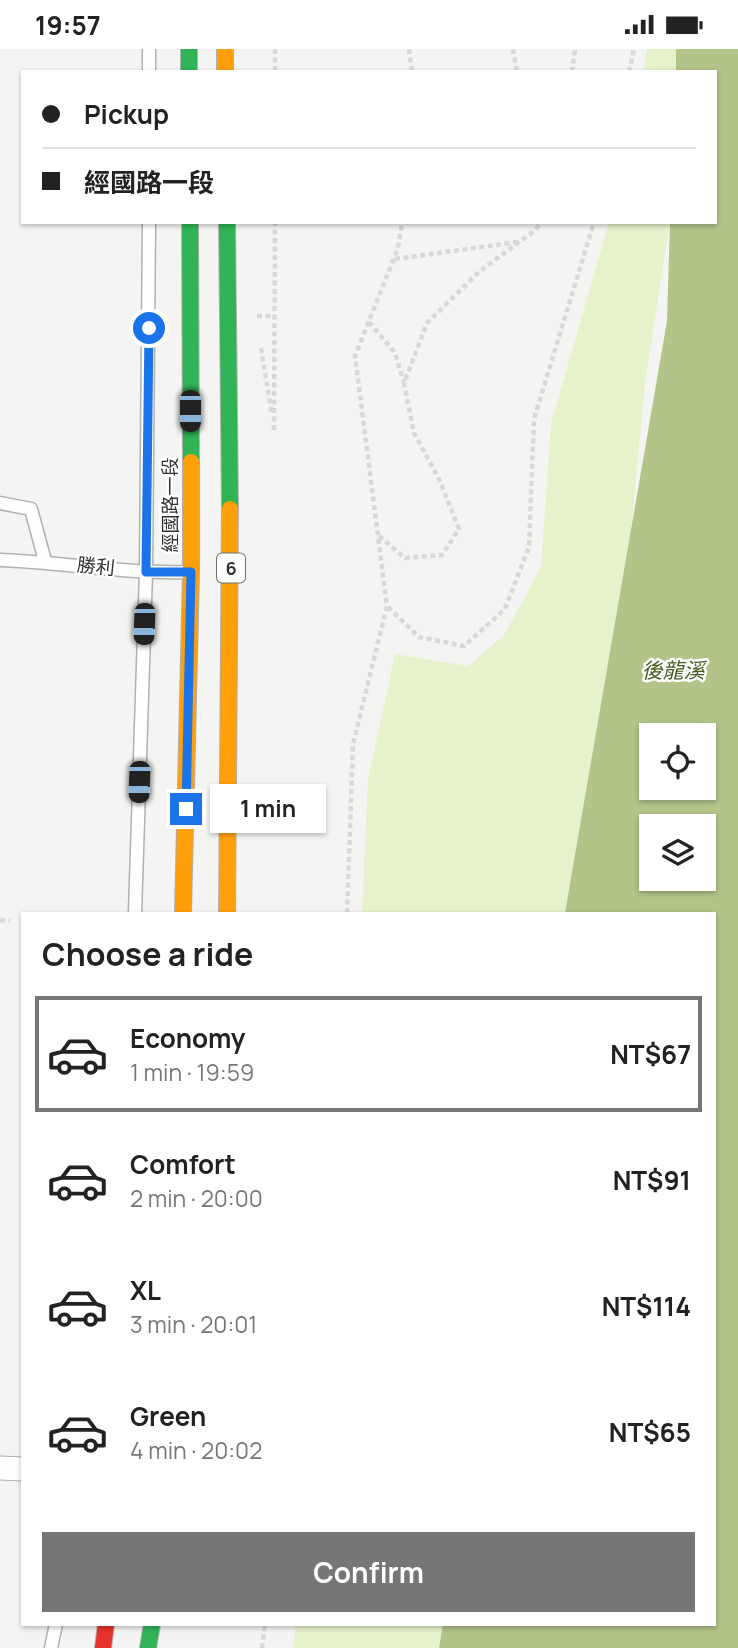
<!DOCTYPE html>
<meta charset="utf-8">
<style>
body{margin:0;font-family:Manrope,"Noto Sans TC",sans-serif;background:#f2f2f2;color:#222;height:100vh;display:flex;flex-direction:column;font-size:26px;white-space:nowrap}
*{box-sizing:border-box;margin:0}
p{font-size:23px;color:#767676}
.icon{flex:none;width:38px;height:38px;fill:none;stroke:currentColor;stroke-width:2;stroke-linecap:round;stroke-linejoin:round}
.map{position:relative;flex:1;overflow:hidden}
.drawer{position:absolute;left:21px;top:863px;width:695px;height:714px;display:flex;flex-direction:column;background:#fff;border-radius:0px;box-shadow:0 2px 5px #0004}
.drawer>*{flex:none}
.top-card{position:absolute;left:21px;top:21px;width:696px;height:154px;border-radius:0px;box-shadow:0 2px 5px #0004;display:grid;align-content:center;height:154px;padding:0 21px;background:#fff}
.fabs{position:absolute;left:639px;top:674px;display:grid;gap:14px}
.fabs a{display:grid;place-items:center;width:77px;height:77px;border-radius:0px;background:#fff;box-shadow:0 2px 5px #0004;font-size:35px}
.end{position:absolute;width:32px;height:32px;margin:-16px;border:9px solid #1a73e8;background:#fff;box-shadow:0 0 0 4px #fff}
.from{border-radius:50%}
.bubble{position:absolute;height:49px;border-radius:0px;background:#fff;box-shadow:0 2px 5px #0004;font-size:23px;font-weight:700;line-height:49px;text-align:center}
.car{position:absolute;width:21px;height:42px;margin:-21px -10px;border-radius:9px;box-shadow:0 0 5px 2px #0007;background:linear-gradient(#222 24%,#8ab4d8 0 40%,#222 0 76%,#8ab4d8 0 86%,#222 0)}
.top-card b{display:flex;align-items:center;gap:24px;height:66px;font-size:26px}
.top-card b+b{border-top:2px solid #e0e0e0}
.top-card i{width:18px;height:18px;background:#222}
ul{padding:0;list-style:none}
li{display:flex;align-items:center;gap:21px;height:116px;margin:0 14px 10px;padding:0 7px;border:4px solid transparent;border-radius:0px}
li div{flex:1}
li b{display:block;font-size:26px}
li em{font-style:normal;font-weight:700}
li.current{border-color:#767775}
li>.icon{width:63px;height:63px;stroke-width:1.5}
h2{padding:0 21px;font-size:32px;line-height:84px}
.action{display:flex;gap:14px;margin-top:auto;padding:14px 21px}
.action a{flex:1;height:80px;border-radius:0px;background:#767775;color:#fff;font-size:28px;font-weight:700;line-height:80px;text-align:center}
.status{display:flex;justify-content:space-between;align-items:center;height:49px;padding:0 35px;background:#fff;direction:ltr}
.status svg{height:19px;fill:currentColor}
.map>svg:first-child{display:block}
.green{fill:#e5f2cb}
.water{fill:#b2c488;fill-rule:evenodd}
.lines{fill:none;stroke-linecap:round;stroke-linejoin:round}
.lane-casing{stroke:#b1b1af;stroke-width:15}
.street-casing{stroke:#b1b1af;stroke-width:25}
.fast-casing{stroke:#b1b1af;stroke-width:18}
.slow-casing{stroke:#b1b1af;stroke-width:18}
.jam-casing{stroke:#b1b1af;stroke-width:18}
.path{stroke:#d8d8d7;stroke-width:4.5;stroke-dasharray:5 3.5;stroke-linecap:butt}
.lane{stroke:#fdfefd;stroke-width:12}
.street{stroke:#fdfefd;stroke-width:23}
.fast{stroke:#30b455;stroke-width:16}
.slow{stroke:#ff9f0a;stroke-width:16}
.jam{stroke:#e5322d;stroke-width:16}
.route{stroke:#1a73e8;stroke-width:9}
.labels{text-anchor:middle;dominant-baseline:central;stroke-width:5;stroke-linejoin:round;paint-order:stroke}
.shield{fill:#fff;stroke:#70706f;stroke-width:2}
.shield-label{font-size:18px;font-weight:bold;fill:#323331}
.street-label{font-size:19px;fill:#323331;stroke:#fff}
.water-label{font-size:21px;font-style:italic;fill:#495a1e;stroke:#fff}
</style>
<div class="status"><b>19:57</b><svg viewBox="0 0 49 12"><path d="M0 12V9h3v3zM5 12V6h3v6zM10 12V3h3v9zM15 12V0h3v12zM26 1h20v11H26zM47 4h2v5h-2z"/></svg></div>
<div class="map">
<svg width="738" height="1599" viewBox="0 0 738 1599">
<rect width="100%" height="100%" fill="#f4f5f2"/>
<g class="green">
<polygon points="647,0 687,0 686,23 643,23"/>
<polygon points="609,173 670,173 645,333 596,864 362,864 368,731 395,605 468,617 504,586 541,518 551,375"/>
<polygon points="296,1575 522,1575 512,1599 293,1599"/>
</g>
<path class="water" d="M676 0H738V1599H439L443 1575H714V864H565L667 272 670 173H716V23H676ZM651 686H704V738H651ZM651 777H704V830H651Z"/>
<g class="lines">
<defs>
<g id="lane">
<polyline points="149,23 149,0"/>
<polyline points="0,454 31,460 45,512"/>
<path d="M0 511C62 513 125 525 187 523"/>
<polyline points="135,864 146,523 149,173"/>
<polyline points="51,1599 56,1575"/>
</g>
<polyline id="street" points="0,1419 23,1420"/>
<g id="fast">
<polyline points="189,0 189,23"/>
<polyline points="190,173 191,413"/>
<polyline points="227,173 230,460"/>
<polyline points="148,1599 152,1575"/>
</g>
<g id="slow">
<polyline points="225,0 225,23"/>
<polyline points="183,864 191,523 191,413"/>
<polyline points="227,864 230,460"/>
</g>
<polyline id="jam" points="103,1599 106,1575"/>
</defs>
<use href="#lane" class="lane-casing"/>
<use href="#street" class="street-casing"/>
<use href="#fast" class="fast-casing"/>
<use href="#slow" class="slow-casing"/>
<use href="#jam" class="jam-casing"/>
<g class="path">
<polyline points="275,0 275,23"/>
<polyline points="409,0 412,23"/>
<polyline points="513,0 517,23"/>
<polyline points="572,23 575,0"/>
<polyline points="629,23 634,0"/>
<polyline points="395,210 518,193"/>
<polyline points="257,267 274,267"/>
<polyline points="369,273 395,304 404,333"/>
<polyline points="261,299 272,366"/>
<polyline points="274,381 275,173"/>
<polyline points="379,487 405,509 442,506 459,480 439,430 414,384 404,334 427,274 480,222 534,182 542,173"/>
<polyline points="388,558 419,588 464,597 505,560 529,498 534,370 594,173"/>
<polyline points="347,864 353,695 387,557 355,307 398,199 402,173"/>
<polyline points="0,871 10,872"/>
<polyline points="262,1599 265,1575"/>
</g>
<use href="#lane" class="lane"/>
<use href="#street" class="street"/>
<use href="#fast" class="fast"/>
<use href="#slow" class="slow"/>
<use href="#jam" class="jam"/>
</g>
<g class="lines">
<polyline class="route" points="149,279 146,523 191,523 186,760"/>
</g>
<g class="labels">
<rect class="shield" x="217" y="504.5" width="28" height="29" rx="5"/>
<g class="shield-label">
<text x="231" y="519">6</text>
</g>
<g class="street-label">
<text transform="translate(170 456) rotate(-90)">經國路一段</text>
<text transform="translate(96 517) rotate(6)">勝利</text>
</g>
<g class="water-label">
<text x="673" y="621">後龍溪</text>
</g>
</g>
</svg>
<div class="fabs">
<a><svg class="icon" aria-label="locate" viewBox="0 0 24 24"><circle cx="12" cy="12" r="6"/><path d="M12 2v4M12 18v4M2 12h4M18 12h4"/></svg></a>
<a><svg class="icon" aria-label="layers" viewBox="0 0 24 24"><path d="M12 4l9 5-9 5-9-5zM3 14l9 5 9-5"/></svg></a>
</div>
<i class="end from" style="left:149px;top:279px"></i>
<i class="end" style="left:186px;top:760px"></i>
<div class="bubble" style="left:210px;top:735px;width:116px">1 min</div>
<i class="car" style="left:190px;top:362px;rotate:180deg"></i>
<i class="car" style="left:144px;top:575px;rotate:182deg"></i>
<i class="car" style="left:139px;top:733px;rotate:182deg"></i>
<div class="top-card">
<b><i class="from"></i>Pickup</b>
<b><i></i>經國路一段</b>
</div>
<section class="drawer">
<h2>Choose a ride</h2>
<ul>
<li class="current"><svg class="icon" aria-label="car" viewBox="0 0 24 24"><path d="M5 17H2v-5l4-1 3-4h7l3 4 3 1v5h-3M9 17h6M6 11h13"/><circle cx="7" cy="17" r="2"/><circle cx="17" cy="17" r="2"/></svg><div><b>Economy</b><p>1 min · 19:59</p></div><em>NT$67</em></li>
<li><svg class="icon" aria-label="car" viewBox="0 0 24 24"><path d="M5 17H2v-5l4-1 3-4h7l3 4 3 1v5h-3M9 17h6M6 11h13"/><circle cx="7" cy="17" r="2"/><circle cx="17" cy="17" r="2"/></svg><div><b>Comfort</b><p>2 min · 20:00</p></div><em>NT$91</em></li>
<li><svg class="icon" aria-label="car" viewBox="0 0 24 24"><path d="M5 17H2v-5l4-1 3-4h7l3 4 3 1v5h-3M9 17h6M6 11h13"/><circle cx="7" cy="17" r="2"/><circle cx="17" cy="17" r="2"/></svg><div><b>XL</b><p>3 min · 20:01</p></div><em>NT$114</em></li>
<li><svg class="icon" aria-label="car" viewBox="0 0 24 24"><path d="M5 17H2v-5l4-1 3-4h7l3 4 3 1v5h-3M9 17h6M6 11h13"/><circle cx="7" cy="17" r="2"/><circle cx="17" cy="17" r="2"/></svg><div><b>Green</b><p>4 min · 20:02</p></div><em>NT$65</em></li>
</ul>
<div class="action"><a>Confirm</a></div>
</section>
</div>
